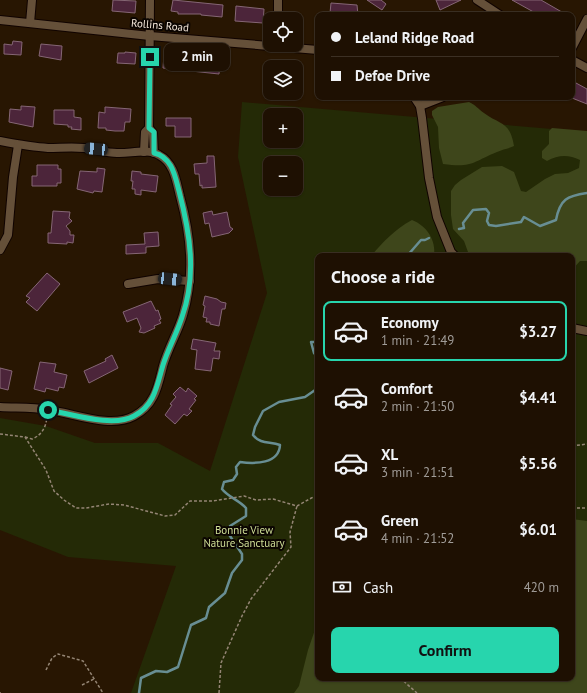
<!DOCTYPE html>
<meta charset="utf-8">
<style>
body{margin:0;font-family:"PT Sans",sans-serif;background:#2b1e11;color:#f1f3f6;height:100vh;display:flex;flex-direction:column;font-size:15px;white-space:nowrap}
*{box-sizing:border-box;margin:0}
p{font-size:13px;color:#a19d99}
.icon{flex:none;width:22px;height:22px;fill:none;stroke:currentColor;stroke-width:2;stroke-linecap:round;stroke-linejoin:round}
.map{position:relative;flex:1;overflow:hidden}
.sheet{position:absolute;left:315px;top:253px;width:260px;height:428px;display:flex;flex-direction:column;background:#1e1002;border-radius:8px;box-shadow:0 1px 3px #0004,0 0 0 1px #3c3024}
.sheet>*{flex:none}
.hud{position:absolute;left:315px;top:12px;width:260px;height:88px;border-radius:8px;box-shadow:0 1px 3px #0004,0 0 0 1px #3c3024;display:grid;align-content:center;height:88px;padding:0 16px;background:#1e1002}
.fabs{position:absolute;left:263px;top:12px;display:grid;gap:8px}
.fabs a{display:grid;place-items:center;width:40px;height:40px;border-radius:8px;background:#1e1002;box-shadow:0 1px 3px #0004,0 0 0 1px #3c3024;font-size:20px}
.end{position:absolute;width:18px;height:18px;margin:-9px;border:5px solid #27d5ad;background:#111;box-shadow:0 0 0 2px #111}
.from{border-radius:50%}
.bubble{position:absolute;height:28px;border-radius:8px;background:#1e1002;box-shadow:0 1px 3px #0004,0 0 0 1px #3c3024;font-size:13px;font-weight:800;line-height:28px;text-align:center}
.car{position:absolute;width:12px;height:24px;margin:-12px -6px;border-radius:5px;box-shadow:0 0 3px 1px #0007;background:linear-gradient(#222 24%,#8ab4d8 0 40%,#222 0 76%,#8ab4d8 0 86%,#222 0)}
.hud b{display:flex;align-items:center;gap:14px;height:38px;font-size:15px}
.hud b+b{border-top:1px solid #3c3024}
.hud i{width:10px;height:10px;background:#f1f3f6}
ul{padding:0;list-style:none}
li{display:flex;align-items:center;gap:12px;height:60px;margin:0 8px 6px;padding:0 8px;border:2px solid transparent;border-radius:8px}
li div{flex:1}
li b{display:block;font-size:15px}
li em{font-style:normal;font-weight:800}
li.current{border-color:#27d5ad}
li>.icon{width:36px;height:36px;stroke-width:1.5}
h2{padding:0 16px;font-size:18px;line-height:48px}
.pay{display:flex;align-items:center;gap:10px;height:44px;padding:0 16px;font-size:15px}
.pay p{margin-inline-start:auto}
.cta{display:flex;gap:8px;margin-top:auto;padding:8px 16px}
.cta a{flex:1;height:46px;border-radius:8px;background:#27d5ad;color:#111;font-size:16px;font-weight:800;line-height:46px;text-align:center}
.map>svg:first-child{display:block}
.green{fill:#242a06;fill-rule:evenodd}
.forest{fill:#3e461b}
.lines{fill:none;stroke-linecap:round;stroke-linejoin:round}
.stream{stroke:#688e93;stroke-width:2.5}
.building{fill:#4c253a;stroke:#856675}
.minor-casing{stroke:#100300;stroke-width:10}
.path{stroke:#948574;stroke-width:1.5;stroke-dasharray:3 2;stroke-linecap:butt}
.minor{stroke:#655039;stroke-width:8}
.route{stroke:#27d5ad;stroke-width:5}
.labels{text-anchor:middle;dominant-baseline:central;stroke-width:4;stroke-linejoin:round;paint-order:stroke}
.street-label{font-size:11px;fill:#f4e7da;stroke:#0b0501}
.park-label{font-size:11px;fill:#d0df97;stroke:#0b0501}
</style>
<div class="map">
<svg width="587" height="693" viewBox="0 0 587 693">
<rect width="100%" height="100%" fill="#281602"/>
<path class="green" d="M242 102 587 132V693H131L176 566 68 557 0 530V418L46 426 95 443H158L210 471 267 293 238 157ZM270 115H296V141H270ZM270 163H296V189H270ZM318 256H572V678H318Z"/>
<g class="forest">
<path d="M469 102C476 105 478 109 484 113 500 125 510 121 514 146 508 149 503 149 497 152 472 162 473 168 443 164L439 148 438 127 432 115V111L438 107Z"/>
<path d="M552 128 587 131V261H580L572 270V256H476L468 252 464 241 453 229 451 215V191L455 185 461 180 482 167 502 166 514 172 521 191 526 192 545 179 555 174 568 173 579 168 580 160C568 154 558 155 547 161L542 158V151L549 144V131Z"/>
<path d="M412 220C427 226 436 240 434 256H371C383 242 395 229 412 220Z"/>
<polygon points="572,519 587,521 587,693 294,693 299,686 308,650 318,621 318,678 572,678"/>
</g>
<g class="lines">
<g class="stream">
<path d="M459 229 464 228 463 223 473 210 486 209 489 213 487 221 489 225 496 226 521 222 524 217 540 226 556 220C560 199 567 196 587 193"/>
<polyline points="407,256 421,240 425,240 429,238"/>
<polyline points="318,342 311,342 314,353 318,358"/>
<path d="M139 693 141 678 156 671 167 672 178 667 191 625 206 618 209 607 225 593 232 573 242 560V554L228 533 230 526 246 516V508C239 500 228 497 222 489L224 482 233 480 237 474 236 467 240 462C255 464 279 464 280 445 270 441 261 445 253 435L255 427 263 411 279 402 305 397 318 388"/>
</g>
</g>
<g class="building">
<polygon points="113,0 136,1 135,13 112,11"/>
<polygon points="173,0 223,5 222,17 201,15 201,14 178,14 178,12 171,11"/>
<polygon points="367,0 381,0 386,4 382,10"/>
<polygon points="436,0 461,0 440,10"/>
<polygon points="512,0 541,0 567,15 539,15"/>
<polygon points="331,3 357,5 358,15 333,15 333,13 330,13"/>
<polygon points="236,6 264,9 263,23 235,21"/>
<polygon points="13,41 22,42 21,55 4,54 4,44 12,45"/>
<polygon points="41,44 62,46 61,60 39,56"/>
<polygon points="125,52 136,53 135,64 117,63 118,53 125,53"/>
<polygon points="164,55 183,57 183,59 190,60 220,62 219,74 163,68"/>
<polygon points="576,83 587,89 587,104 572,98 572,91"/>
<polygon points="21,106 35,107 33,127 9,122 10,109 21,110"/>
<polygon points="105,107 131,109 130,122 125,122 124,131 115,131 106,130 106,128 98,128 99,112 105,113"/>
<polygon points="54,110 74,110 74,117 81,118 81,130 71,129 72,127 68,127 68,125 54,124"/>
<polygon points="166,118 191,118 191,137 175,137 175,126 166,126"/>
<polygon points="207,156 214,156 216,187 202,188 202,185 200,186 199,174 195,174 194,164 207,163"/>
<polygon points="37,165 58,165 58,169 61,169 61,183 57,183 57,186 32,186 32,176 37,176"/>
<polygon points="97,168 105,169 102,192 94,191 93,193 77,189 80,171 97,172"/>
<polygon points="132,171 141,172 141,174 158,176 156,192 141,190 141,195 135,194 135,189 132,189 133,181 131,181"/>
<polygon points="53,211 70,212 69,218 72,221 66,226 70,231 70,235 74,235 73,243 67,242 67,244 48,243 48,233 51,233"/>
<polygon points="212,211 213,215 227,212 230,227 233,229 229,233 212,237 209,223 205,224 203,213"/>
<polygon points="158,232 159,246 146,247 146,253 126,254 126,245 145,244 144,233"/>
<polygon points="47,273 60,284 37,311 26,302 30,298 26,296"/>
<polygon points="205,296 217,299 221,302 226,303 225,309 222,309 219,326 210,324 210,322 206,322 207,318 203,317 205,306 203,305"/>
<polygon points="151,301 156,311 158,310 161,319 159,320 161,323 154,326 155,328 144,333 139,332 141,328 137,318 127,322 123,312"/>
<polygon points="193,339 216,343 214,351 220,351 219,359 213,358 211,371 195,369 197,350 191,349"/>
<polygon points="112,355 118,368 89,383 84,371 106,361 105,359"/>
<polygon points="40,362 56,364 54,372 67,375 64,388 59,387 58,391 46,388 45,392 34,389"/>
<polygon points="0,368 12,371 8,390 0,388"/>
<polygon points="180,387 186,392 188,388 197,396 194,399 196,400 189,409 192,411 187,416 184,414 175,424 165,415 172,405 170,404 176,397 173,394"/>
</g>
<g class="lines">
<defs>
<g id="minor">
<polyline points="278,0 278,19"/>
<polyline points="477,0 500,15"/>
<polyline points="0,20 150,36 318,50"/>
<polyline points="30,23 32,0"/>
<polyline points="572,48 587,19"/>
<polyline points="572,60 587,68"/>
<polyline points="414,97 420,106 422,118 429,178 437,217 451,252 455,256"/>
<polyline points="420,106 443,97"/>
<polyline points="149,128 153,133 154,153"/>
<path d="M0 141C16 144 32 147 48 148 60 148 72 147 84 148 95 149 106 153 117 153 129 154 147 148 159 155 174 163 176 180 180 196 191 236 195 275 183 315 178 332 168 348 163 366 158 386 155 405 134 416 110 429 74 413 48 410 32 407 16 408 0 407"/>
<polyline points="144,152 145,132 149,128 150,0"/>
<polyline points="0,250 8,235 13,177 18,145"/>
<polyline points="128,284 158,279 190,281"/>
<polyline points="572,328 587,331"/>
</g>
</defs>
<use href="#minor" class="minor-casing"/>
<g class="path">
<polyline points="0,434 25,437 46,470 54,491 64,500 76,508 86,508 109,504 124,505 165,516 175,515 190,501 213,501 244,496 256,500 273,499 297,506 315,496 318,497"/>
<path d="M25 437 32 439C42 435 46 427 47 417"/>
<polyline points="572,446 587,444"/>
<polyline points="572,508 587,508"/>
<polyline points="46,670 52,658 58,654 83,661 103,693"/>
<polyline points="400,678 417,693"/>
<polyline points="82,685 94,679"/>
<polyline points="0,693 1,693"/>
<polyline points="219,693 221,663 242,616 251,599 291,547 290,532 297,506"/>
</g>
<use href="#minor" class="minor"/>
</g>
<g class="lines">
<path class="route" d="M48 410C72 414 113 428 134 416 155 405 157 385 163 365 168 349 177 333 182 317 197 275 190 233 179 191 175 176 172 157 154 153V132L149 128 150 57"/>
</g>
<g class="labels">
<g class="street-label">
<text transform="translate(160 25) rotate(5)">Rollins Road</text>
</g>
<g class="park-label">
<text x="244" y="530">Bonnie View<tspan x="244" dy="13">Nature Sanctuary</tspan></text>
</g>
</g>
</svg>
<div class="fabs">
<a><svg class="icon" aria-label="locate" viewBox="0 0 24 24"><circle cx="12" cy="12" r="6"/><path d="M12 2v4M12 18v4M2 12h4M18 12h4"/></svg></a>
<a><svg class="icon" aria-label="layers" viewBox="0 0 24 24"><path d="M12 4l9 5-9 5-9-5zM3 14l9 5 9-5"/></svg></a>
<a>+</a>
<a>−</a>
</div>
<i class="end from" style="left:48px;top:410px"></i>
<i class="end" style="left:150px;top:57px"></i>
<div class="bubble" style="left:164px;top:43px;width:66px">2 min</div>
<i class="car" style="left:96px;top:149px;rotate:275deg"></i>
<i class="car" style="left:170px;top:279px;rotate:96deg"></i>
<div class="hud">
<b><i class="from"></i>Leland Ridge Road</b>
<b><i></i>Defoe Drive</b>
</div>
<section class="sheet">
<h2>Choose a ride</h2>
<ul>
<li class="current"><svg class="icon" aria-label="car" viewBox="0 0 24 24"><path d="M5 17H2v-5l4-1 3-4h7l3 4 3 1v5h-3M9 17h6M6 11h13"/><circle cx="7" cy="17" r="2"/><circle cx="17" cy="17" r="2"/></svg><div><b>Economy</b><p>1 min · 21:49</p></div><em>$3.27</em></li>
<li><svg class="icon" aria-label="car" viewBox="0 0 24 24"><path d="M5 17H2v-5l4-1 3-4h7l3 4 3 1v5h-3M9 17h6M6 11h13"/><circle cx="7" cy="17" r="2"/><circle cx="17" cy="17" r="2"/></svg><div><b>Comfort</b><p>2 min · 21:50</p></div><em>$4.41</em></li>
<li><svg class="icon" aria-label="car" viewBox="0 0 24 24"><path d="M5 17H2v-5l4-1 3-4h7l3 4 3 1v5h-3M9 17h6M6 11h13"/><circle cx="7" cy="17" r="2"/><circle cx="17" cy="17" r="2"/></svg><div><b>XL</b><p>3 min · 21:51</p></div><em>$5.56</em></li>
<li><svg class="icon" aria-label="car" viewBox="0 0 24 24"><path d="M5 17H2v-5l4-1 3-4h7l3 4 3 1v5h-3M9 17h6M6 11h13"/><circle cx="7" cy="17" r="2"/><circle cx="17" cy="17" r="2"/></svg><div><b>Green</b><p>4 min · 21:52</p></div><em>$6.01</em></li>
</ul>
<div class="pay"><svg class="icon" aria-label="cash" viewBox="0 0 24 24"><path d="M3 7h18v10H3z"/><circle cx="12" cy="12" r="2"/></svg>Cash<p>420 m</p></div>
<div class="cta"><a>Confirm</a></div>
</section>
</div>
